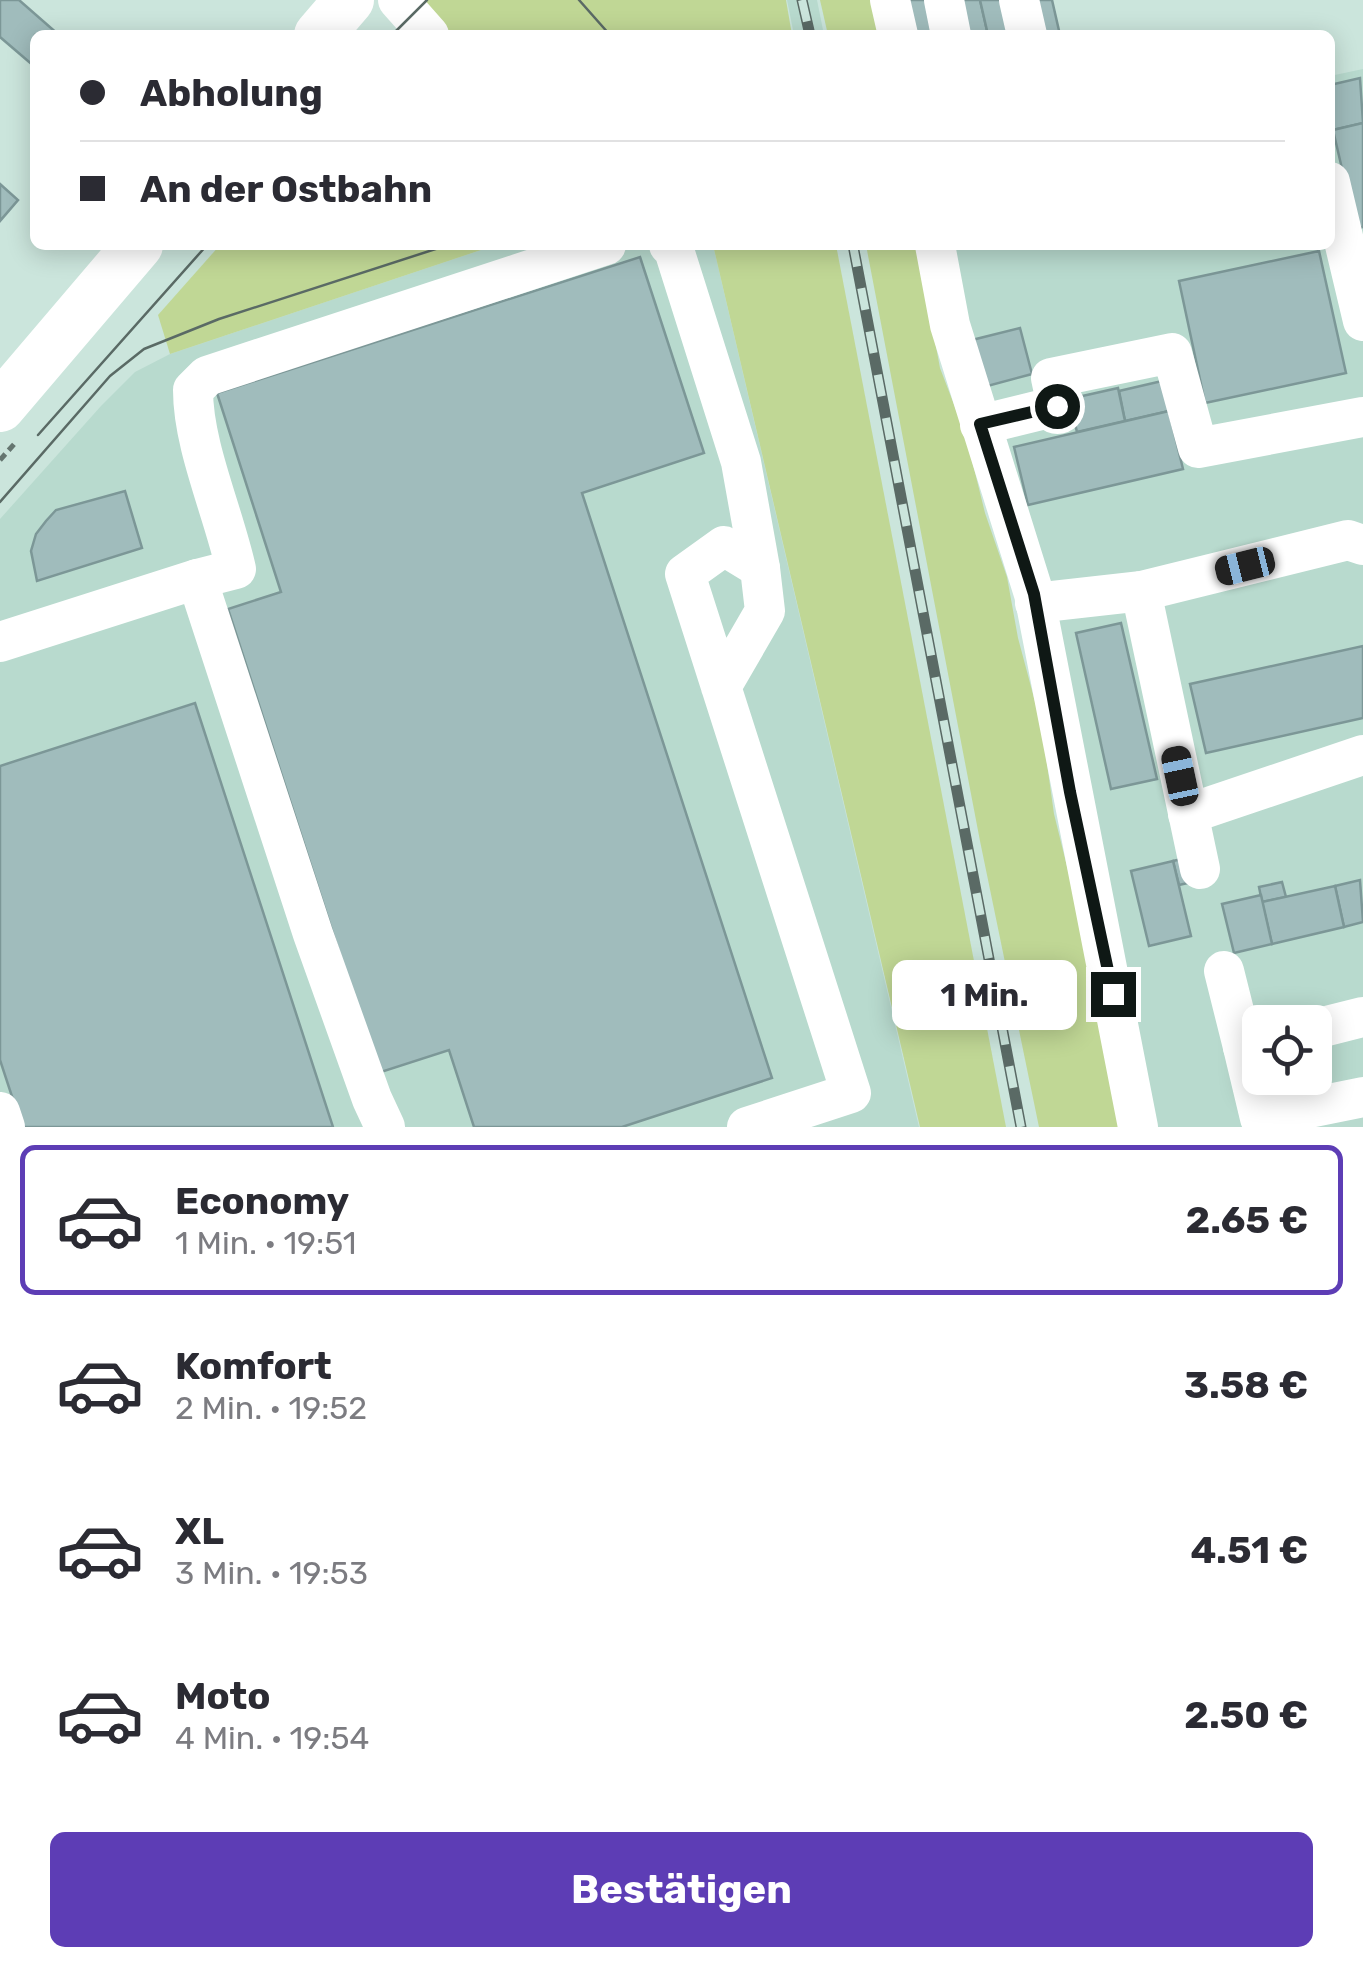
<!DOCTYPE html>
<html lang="de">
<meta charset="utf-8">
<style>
body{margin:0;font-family:Rubik,sans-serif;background:#f7f7f7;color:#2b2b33;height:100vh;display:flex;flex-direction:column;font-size:38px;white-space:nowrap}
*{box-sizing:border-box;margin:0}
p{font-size:32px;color:#7c7c81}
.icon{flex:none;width:55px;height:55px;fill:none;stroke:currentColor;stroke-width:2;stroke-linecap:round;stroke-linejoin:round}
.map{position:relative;height:1127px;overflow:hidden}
.sheet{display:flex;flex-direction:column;background:#fff;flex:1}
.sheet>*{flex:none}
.top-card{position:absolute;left:30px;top:30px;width:1305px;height:220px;border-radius:15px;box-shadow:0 5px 25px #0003;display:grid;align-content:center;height:220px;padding:0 50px;background:#fff}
.fabs{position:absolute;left:1242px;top:1005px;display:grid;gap:20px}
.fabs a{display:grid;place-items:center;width:90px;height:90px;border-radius:15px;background:#fff;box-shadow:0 5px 25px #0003;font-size:50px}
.end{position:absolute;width:45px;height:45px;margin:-22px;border:12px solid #0f1815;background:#fff;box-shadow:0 0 0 5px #fff}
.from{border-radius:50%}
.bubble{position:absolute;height:70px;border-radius:15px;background:#fff;box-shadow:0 5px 25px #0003;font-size:32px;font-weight:700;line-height:70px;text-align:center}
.car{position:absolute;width:30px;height:60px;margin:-30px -15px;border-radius:12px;box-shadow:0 0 8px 2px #0007;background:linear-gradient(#222 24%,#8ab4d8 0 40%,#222 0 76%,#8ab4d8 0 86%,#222 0)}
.top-card b{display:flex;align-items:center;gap:35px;height:95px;font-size:38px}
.top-card b+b{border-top:2px solid #e1e1e2}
.top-card i{width:25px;height:25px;background:#2b2b33}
ul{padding:18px 0 0;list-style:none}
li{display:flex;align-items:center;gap:30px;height:150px;margin:0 20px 15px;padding:0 30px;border:5px solid transparent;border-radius:15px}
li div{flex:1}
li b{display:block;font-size:38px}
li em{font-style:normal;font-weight:700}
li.selected{border-color:#5d3db5}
li>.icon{width:90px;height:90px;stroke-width:1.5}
.action{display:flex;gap:20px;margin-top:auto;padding:20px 50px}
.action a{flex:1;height:115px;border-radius:15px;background:#5d3db5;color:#fff;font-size:40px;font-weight:700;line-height:115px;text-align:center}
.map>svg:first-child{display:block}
.built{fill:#b8dace;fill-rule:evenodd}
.green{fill:#c0d795}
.building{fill:#a0bcbc;stroke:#7c9797;stroke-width:2.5}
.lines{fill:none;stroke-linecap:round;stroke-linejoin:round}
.path{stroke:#657670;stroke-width:5;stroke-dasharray:8 5;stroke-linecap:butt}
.minor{stroke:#fff;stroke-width:40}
.major{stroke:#fff;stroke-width:50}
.tram{stroke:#5a6a65;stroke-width:2.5}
.rail-casing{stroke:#5a6a65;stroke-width:11}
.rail{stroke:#cbe5dc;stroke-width:8;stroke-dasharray:22;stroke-linecap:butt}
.route{stroke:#0f1815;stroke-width:12}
</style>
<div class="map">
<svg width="1363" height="1127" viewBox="0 0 1363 1127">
<rect width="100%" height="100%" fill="#cbe5dc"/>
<g class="built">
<polygon points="787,0 817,0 824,35 794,35"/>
<path d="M1363 69V1127H1132L1047 728 928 245H1330V76ZM1260 1022H1315V1078H1260Z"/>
<polygon points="496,245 713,245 919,1127 0,1127 0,519 101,406 135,372 170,354"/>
</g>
<g class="green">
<polygon points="411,0 786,0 792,35 417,35"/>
<polygon points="820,0 873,0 882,35 828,35"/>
<polygon points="220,245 496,245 170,354 158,315"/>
<polygon points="713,245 836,245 1006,1127 920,1127"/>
<polygon points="866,245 917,245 940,368 966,436 985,513 1007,577 1018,638 1042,728 1054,814 1085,939 1125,1127 1039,1127 980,841"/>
</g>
<g class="building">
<polygon points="0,0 19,0 59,35 35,35 35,67 0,37"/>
<polygon points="903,0 931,0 939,35 908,35"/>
<polygon points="954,0 980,0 988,35 962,35"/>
<polygon points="980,0 1006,0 1014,35 988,35"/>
<polygon points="1028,0 1052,0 1060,35 1036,35"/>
<polygon points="1360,78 1363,123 1333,130 1330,85"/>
<polygon points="1363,123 1363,227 1356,229 1333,130"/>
<polygon points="0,184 18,200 0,221"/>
<polygon points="1319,251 1346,373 1205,403 1179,281"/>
<polygon points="640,257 704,453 582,493 772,1078 622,1127 474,1127 449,1050 378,1073 228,609 281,592 217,393"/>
<polygon points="1020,328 1032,374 980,388 968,341"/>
<polygon points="1162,381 1169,411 1125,421 1119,391"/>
<polygon points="1118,388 1125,421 1077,432 1069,399"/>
<polygon points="1169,411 1183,469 1028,505 1014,447"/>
<polygon points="125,491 142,548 37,581 31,551 36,534 46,521 56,510"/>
<polygon points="1121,623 1157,779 1111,789 1076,633"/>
<polygon points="1363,646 1363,718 1206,753 1190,684"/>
<polygon points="195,703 333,1127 22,1127 0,1060 0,766"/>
<polygon points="1186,858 1192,882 1179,885 1173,861"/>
<polygon points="1173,861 1191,936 1149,946 1131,871"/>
<polygon points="1360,880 1363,922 1344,927 1335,886"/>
<polygon points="1282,882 1286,897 1262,902 1259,887"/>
<polygon points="1335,886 1344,927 1272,944 1262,902"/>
<polygon points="1261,895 1272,944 1234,953 1222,904"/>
</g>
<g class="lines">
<polyline class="path" points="0,460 16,442"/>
<g class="minor">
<polyline points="398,0 429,35"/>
<polyline points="890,0 898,35"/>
<polyline points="944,0 951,35"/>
<polyline points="1019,0 1027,35"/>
<polyline points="1330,182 1363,321"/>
<polyline points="669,245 674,250 741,462 760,568"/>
<polyline points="935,245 950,325 1034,594 1138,1127"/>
<polyline points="980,425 1057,406 1051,378 1172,353 1198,448 1363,417"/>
<path d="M197 579 236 569C223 511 193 446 193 390L207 376 606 245"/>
<polyline points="1141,591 1200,869"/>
<polyline points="1035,603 1142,591 1348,540 1363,545"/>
<polyline points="0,642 197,579 313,934 372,1099 385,1127"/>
<polyline points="721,687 765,611 760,568 724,546 685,574 851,1093 747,1127"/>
<polyline points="1188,814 1363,755"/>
<polyline points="1224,971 1243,1047 1260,1043"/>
<polyline points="1315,1029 1363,1017"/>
<polyline points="1243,1047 1260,1118 1363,1097"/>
<polyline points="0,1112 5,1127"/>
</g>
<g class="major">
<polyline points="319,35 349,0"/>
<polyline points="0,407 138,245"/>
</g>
<g class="tram">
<polyline points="579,0 610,35"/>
<polyline points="392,35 427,0"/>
<polyline points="38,435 207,245"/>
<polyline points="0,502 110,376 144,349 219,319 448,245"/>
</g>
<defs>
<g id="rail">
<polyline points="802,0 810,35"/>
<polyline points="853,245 1021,1127"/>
</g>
</defs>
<use href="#rail" class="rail-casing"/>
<use href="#rail" class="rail"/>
</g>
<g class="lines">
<polyline class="route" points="1057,406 980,424 1034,594 1070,792 1113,994"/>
</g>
</svg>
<div class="fabs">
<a><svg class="icon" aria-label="locate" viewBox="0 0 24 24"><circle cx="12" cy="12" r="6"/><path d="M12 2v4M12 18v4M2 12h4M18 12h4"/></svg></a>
</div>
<i class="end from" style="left:1057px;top:406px"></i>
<i class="end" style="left:1113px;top:994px"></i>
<div class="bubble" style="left:892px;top:960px;width:185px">1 Min.</div>
<i class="car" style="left:1245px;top:566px;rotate:256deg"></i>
<i class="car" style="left:1180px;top:776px;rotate:348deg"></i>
<div class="top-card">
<b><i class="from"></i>Abholung</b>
<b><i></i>An der Ostbahn</b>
</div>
</div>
<section class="sheet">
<ul>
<li class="selected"><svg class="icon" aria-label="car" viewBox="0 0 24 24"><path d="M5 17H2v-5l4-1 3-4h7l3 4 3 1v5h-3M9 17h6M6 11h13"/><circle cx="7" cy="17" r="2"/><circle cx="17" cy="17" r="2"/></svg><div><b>Economy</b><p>1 Min. · 19:51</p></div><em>2.65 €</em></li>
<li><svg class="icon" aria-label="car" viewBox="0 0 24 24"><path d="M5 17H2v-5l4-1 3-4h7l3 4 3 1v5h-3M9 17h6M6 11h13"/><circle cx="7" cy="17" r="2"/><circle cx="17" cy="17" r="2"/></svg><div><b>Komfort</b><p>2 Min. · 19:52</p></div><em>3.58 €</em></li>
<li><svg class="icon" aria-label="car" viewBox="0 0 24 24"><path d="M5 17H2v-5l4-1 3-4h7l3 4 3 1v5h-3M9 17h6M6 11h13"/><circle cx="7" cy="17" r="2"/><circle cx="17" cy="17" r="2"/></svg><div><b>XL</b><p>3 Min. · 19:53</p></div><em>4.51 €</em></li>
<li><svg class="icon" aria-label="car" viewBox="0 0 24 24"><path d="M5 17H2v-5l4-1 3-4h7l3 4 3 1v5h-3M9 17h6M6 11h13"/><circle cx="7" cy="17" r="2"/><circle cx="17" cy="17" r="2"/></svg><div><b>Moto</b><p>4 Min. · 19:54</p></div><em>2.50 €</em></li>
</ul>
<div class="action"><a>Bestätigen</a></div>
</section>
